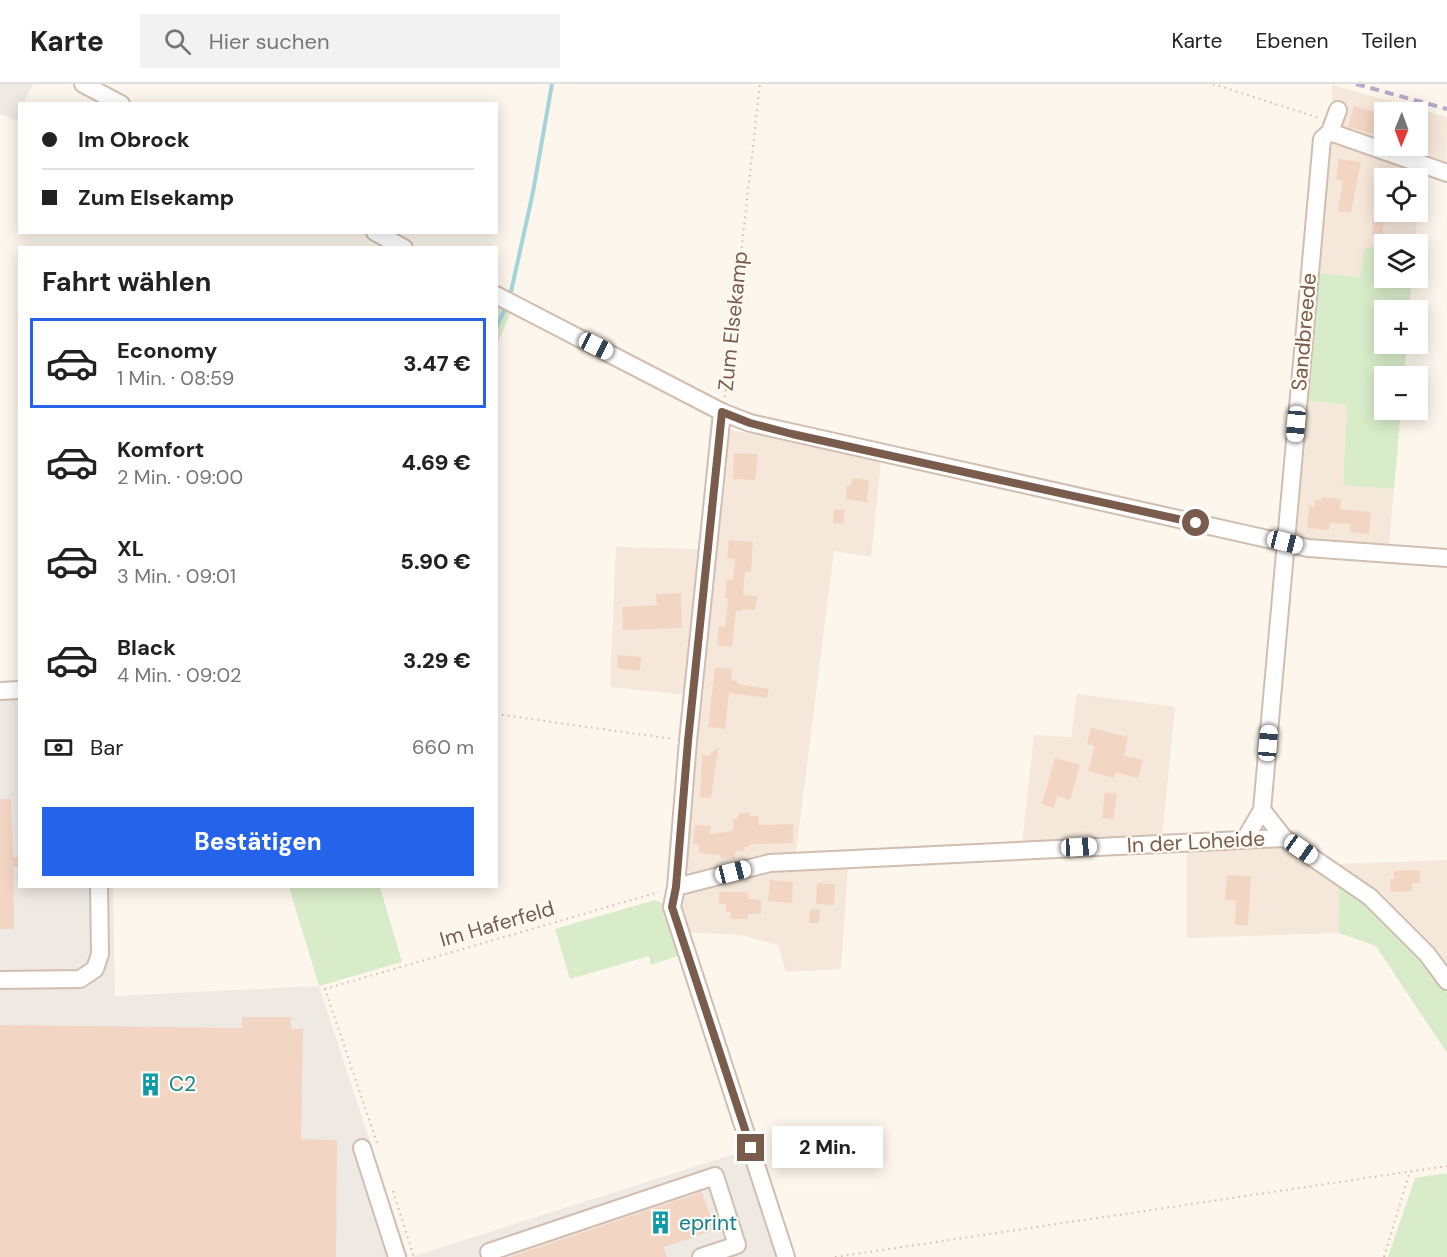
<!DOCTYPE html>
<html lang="de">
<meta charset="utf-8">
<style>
body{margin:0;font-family:"DM Sans",sans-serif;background:#f2f2f2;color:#222;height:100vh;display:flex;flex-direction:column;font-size:22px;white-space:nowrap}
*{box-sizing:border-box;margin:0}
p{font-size:20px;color:#767676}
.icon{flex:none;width:33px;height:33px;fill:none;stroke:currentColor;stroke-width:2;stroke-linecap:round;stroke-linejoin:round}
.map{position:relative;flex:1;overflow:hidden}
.side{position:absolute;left:18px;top:162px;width:480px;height:642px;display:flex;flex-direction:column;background:#fff;border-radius:0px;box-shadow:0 3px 15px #0003}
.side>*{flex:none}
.hud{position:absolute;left:18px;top:18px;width:480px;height:132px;border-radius:0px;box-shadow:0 3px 15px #0003;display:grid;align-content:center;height:132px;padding:0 24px;background:#fff}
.needle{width:39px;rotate:181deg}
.buttons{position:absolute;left:1374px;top:18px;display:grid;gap:12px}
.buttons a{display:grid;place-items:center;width:54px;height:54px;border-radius:0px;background:#fff;box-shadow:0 3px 15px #0003;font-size:30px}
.end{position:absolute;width:27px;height:27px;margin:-14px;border:8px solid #7a5c4d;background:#fff;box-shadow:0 0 0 3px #fff}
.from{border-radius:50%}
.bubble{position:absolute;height:42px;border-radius:0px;background:#fff;box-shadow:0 3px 15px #0003;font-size:20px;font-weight:800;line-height:42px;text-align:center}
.car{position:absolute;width:18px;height:36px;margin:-18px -9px;border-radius:8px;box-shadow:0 0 4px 2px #0007;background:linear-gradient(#fff 24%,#345 0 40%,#fff 0 76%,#345 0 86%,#fff 0)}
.hud b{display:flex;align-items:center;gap:21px;height:57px;font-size:22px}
.hud b+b{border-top:2px solid #e0e0e0}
.hud i{width:15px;height:15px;background:#222}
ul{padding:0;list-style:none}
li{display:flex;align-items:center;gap:18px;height:90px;margin:0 12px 9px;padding:0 12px;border:3px solid transparent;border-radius:0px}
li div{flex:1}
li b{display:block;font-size:22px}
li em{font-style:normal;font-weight:800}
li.selected{border-color:#2563eb}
li>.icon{width:54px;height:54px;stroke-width:1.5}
h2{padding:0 24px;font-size:27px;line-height:72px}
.pay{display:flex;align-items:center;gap:15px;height:66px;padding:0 24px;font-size:22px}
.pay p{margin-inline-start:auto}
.action{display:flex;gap:12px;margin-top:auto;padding:12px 24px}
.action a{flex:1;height:69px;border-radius:0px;background:#2563eb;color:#fff;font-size:24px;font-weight:800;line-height:69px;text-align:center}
header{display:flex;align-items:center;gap:36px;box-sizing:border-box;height:84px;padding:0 30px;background:#fff;border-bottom:2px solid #e0e0e0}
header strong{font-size:28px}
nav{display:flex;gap:33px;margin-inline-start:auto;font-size:21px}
.search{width:420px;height:54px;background:#f2f2f2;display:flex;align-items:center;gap:15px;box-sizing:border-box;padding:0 21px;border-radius:0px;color:#767676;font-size:22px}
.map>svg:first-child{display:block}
.residential{fill:#f5e8da;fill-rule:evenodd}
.industrial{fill:#efe9e4}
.green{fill:#d8ecc9}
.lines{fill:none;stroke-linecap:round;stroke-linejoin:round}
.stream{stroke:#a5d3da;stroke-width:4}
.building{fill:#f3d5c3}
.minor-casing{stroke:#d1beb0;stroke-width:20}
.path{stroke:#d9b8a5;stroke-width:2;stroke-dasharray:1.5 4.5;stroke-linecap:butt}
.minor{stroke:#fff;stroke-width:16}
.rail{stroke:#b9a8c9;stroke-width:4;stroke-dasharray:9 6;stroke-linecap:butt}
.route{stroke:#7a5c4d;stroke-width:8}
.labels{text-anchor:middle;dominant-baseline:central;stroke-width:4.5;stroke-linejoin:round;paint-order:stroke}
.street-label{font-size:21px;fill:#7a5c4d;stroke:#fffaf3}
.culture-label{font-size:21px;fill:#0d838f;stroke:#fffaf3;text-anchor:start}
</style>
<header>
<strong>Karte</strong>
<div class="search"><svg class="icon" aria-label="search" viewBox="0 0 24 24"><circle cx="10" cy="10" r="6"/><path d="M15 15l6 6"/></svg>Hier suchen</div>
<nav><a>Karte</a><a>Ebenen</a><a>Teilen</a></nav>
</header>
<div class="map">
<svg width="1447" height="1173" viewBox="0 0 1447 1173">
<rect width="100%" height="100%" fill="#fdf6ec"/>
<g class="residential">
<path d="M1332 1 1447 33 1446 80 1422 75 1415 160H1384V165L1364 164 1361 193 1313 189 1332 44ZM1384 28H1418V62H1384ZM1384 94H1418V128H1384Z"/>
<polygon points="1301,316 1347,321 1343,401 1394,405 1389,461 1291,456"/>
<polygon points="727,345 881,378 871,473 834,467 796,769 768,772 695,792 684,784"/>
<polygon points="616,463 701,465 688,611 610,603"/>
<polygon points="1077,610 1175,623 1162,754 1022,760 1034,651 1071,653"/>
<polygon points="1270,761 1286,764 1338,798 1339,849 1187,854 1187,767"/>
<polygon points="1447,776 1447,885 1432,864 1377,808 1340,780"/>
<polygon points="848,783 841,885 786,888 778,861 741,851 685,848 678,821 681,811 768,787"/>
</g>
<g class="industrial">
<polygon points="0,0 33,0 24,19 20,20 19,31 17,37 0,30"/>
<polygon points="0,604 19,604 20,802 113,803 115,912 319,902 408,1173 0,1173"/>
<polygon points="744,1067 779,1173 411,1173"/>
</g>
<g class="green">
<polygon points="1364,164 1384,165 1384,194 1412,194 1409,226 1384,226 1384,260 1407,260 1404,292 1384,292 1384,326 1401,326 1394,405 1343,401 1347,321 1301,316 1313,189 1360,193"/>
<polygon points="497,222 510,229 497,261"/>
<polygon points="1338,798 1365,817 1423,875 1447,909 1447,969 1376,862 1339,849"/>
<polygon points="289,803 380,803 402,878 319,902"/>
<polygon points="655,816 664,820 681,871 651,881 649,872 570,895 555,845"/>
<polygon points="1447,1089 1447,1173 1388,1173 1415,1094"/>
</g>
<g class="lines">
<g class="stream">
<polyline points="511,208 533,108 552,0"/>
<polyline points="496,244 504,227"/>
</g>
</g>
<g class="building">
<polygon points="1354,22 1379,29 1376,39 1384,36 1384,53 1348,43"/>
<polygon points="1339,75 1361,78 1351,129 1338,127 1343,97 1336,96"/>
<polygon points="1373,134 1384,135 1382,152 1372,151"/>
<polygon points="734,369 758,370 755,396 733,395"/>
<polygon points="852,394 869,396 867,418 846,415 847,401 851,402"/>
<polygon points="1322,413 1341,415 1340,425 1371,428 1369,450 1350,448 1351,440 1330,439 1329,446 1307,444 1309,422 1314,423 1315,416 1321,417"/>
<polygon points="834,425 845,426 843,440 833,439"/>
<polygon points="729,456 753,458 751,488 745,487 743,511 757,512 755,526 742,525 742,527 736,527 732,563 717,561 719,542 725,543 728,514 725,514 727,495 733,496 735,475 727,474"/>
<polygon points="681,509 682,544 623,546 622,523 657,521 656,510"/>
<polygon points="618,571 641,573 640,587 617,584"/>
<polygon points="715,583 732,585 731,596 737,597 737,600 769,605 767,614 729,609 725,645 708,643"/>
<polygon points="1091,644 1128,653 1124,672 1143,676 1138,694 1115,688 1114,694 1088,687 1095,662 1087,660"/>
<polygon points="719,662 711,714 700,713 702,671 708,672"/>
<polygon points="1055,674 1080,681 1070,716 1057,712 1054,724 1042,720"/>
<polygon points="1105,708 1117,710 1113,736 1102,734"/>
<polygon points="0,715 11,715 13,773 20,773 20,783 13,783 14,845 0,845"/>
<polygon points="750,728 750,732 758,732 759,741 793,740 793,759 749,760 749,763 744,763 745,766 735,768 735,775 720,774 720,771 699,769 699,760 693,760 695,741 711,742 710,750 733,747 733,735 737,735 739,729"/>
<polygon points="1412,786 1420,787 1420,799 1412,799 1412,807 1391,808 1390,795 1394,795 1394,787"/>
<polygon points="1227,791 1251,792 1248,841 1235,841 1236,816 1225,816"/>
<polygon points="770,796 793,798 792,819 768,817"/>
<polygon points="817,799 835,800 834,821 816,820"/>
<polygon points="719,808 748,808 748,815 761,816 761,830 748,830 748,835 731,835 731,828 726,828 726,820 719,820"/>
<polygon points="810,825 820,825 819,839 809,839"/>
<polygon points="242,933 291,933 291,945 303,945 301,1055 337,1056 336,1173 0,1173 0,941 242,944"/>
<polygon points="702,1108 715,1146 664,1163 667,1173 510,1173"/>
</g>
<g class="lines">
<defs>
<g id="minor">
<polyline points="83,0 121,20"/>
<polyline points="1330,48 1447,89"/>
<polyline points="375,148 404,164"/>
<polyline points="496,211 722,328 750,339 1308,464 1447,474"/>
<polyline points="722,328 688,657 676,803 672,823 786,1173"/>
<polyline points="0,607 20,606"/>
<polyline points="1262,726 1284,754 1370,813 1427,870 1447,897"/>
<polyline points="1245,755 1262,726 1322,55 1330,48 1338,26"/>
<polyline points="676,803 770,779 1284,754"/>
<polyline points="0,896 80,895 95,885 100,870 99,802"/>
<polyline points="362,1064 397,1173"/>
<polyline points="491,1173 489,1168 715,1092 737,1161 701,1173"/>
</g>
</defs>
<use href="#minor" class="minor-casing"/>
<g class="path">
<polyline points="1213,0 1319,34"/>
<polyline points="725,313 760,0"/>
<polyline points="496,630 673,655"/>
<polyline points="377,1059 325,905 659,808"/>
<polyline points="393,1107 414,1173"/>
<polyline points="835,1173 1447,1082"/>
<polyline points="1384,1173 1410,1087"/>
</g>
<use href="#minor" class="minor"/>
<polyline class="rail" points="1356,0 1447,25"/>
</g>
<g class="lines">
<polyline class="route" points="751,1064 672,823 676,803 688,657 722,328 750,339 792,350 1196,439"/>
</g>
<defs>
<symbol id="building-bare" viewBox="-9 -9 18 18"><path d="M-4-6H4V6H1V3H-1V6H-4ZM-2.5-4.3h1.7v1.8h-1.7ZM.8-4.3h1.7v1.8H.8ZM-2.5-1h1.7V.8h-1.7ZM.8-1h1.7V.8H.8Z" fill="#0f9aa8" stroke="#fffaf3" stroke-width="2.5" paint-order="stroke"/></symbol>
</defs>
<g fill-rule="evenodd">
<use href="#building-bare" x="134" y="984" width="33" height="33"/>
<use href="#building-bare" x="644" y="1122" width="33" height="33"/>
</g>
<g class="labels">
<g class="street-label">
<text transform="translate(733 237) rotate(-84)">Zum Elsekamp</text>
<text transform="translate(1304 248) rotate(-85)">Sandbreede</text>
<text transform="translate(1196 758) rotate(-3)">In der Loheide</text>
<text transform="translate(497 840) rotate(-16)">Im Haferfeld</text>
</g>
<g class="culture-label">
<text x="169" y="1000">C2</text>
<text x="679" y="1139">eprint</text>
</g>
</g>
</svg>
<div class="buttons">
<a><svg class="needle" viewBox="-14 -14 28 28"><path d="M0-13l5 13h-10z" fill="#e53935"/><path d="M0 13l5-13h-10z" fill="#767676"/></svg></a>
<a><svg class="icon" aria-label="locate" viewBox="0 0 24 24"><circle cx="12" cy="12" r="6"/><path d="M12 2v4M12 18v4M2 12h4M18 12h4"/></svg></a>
<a><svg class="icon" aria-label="layers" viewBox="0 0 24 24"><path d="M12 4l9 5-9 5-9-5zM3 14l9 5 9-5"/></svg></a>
<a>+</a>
<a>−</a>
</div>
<i class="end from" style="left:1196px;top:439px"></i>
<i class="end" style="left:751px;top:1064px"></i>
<div class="bubble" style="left:772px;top:1042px;width:111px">2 Min.</div>
<i class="car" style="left:596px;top:262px;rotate:117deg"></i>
<i class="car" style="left:1296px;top:340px;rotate:185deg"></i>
<i class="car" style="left:1285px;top:458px;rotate:104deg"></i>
<i class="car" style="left:1268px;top:659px;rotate:5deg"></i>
<i class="car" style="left:1079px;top:763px;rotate:87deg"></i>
<i class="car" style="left:1301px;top:765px;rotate:125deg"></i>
<i class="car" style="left:733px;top:788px;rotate:76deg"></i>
<div class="hud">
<b><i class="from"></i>Im Obrock</b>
<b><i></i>Zum Elsekamp</b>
</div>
<section class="side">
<h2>Fahrt wählen</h2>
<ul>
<li class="selected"><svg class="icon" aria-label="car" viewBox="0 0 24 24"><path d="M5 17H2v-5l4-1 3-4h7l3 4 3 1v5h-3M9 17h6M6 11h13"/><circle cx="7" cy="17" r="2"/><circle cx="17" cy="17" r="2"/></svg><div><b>Economy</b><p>1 Min. · 08:59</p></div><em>3.47 €</em></li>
<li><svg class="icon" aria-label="car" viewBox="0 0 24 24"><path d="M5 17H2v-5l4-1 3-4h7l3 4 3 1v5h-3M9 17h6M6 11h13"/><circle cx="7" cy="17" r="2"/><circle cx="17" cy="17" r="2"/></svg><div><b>Komfort</b><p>2 Min. · 09:00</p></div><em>4.69 €</em></li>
<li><svg class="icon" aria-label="car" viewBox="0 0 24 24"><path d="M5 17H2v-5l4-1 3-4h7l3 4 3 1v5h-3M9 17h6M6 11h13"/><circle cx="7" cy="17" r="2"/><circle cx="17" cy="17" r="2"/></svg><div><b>XL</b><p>3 Min. · 09:01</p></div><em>5.90 €</em></li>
<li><svg class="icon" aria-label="car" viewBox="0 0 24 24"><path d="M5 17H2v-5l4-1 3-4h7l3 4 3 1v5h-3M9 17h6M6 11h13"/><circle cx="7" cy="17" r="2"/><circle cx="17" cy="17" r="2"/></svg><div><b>Black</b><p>4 Min. · 09:02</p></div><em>3.29 €</em></li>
</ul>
<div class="pay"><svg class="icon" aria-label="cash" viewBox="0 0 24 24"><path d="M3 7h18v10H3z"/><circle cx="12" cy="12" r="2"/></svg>Bar<p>660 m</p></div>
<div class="action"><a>Bestätigen</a></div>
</section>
</div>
